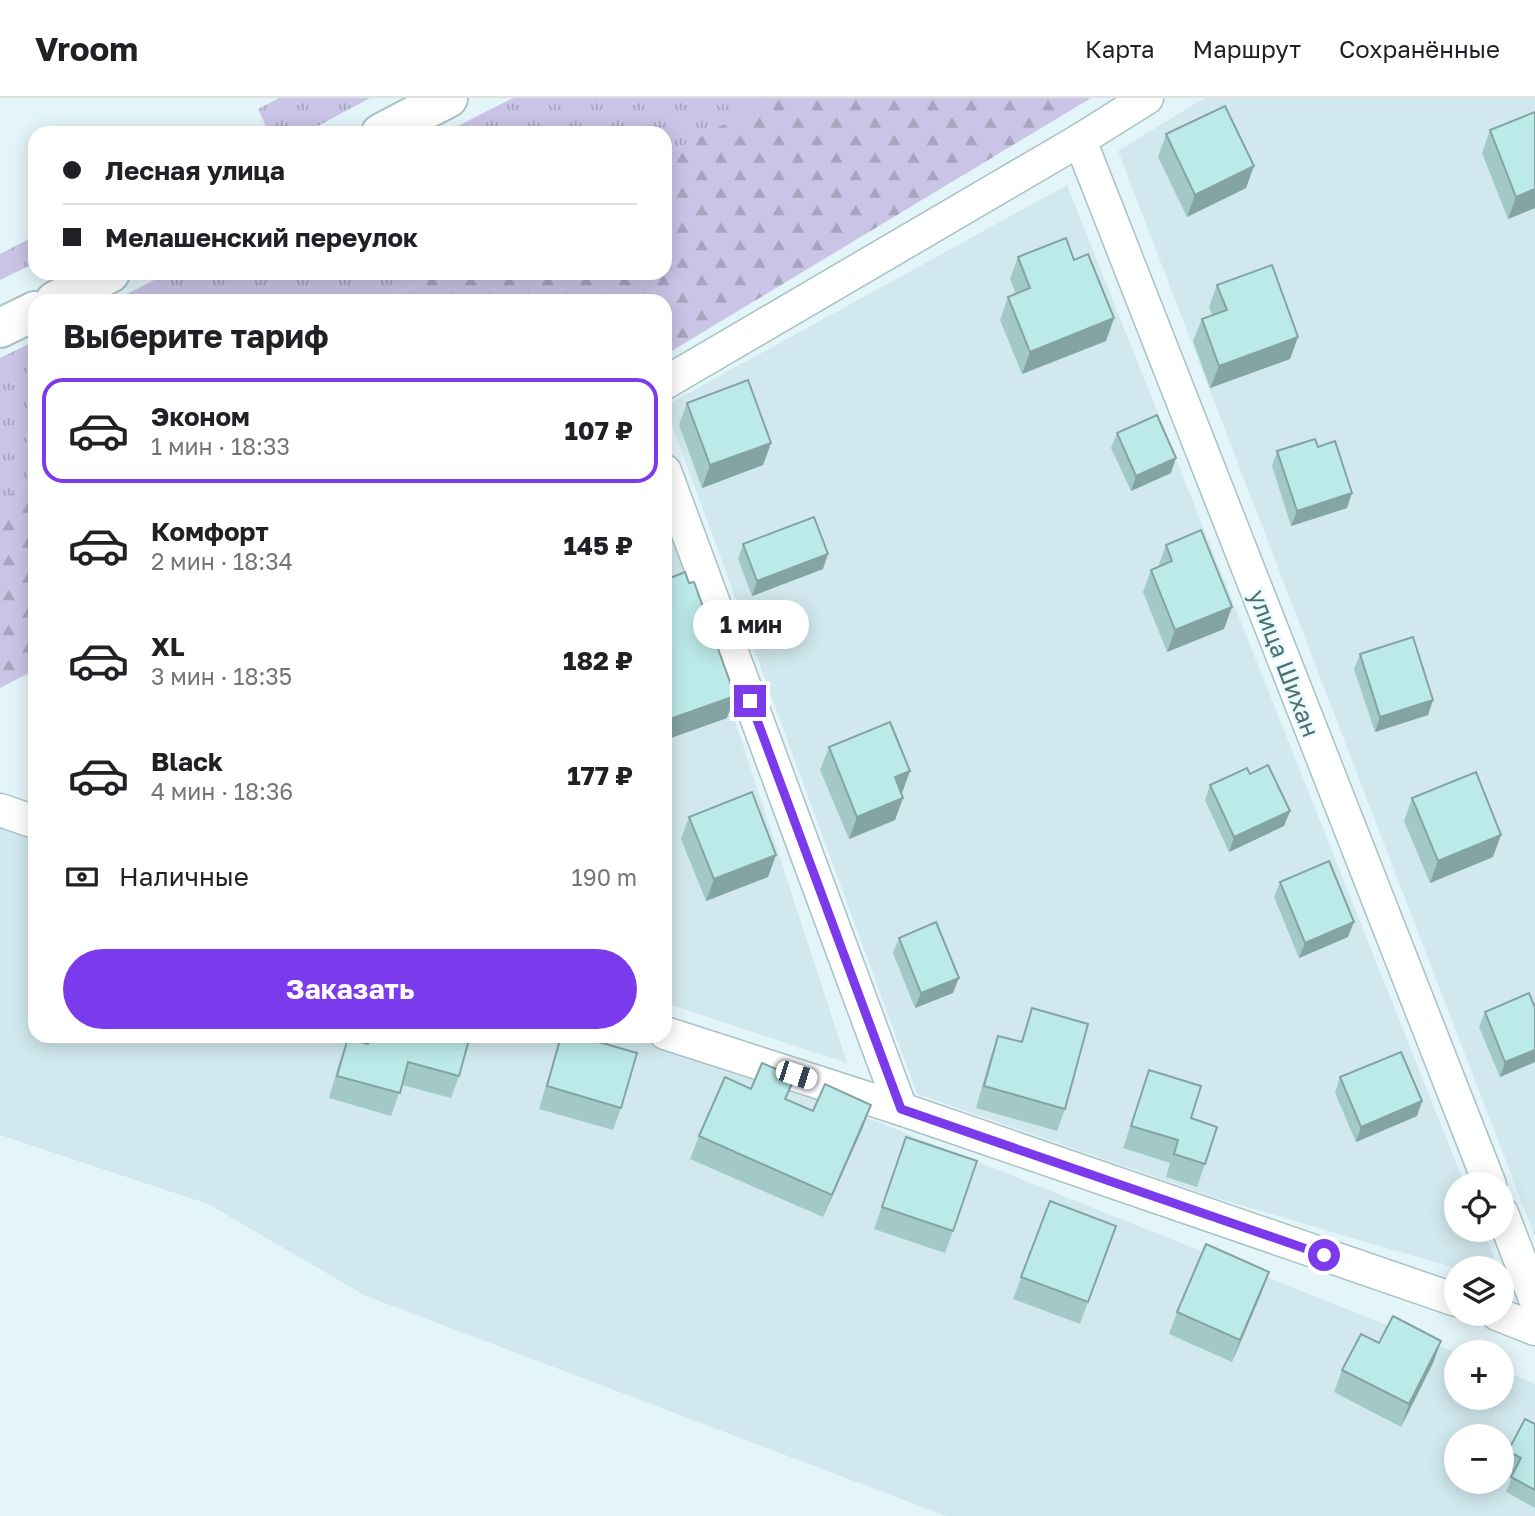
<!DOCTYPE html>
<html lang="ru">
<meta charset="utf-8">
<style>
body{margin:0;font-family:"Golos Text",sans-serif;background:#f2f2f2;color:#202124;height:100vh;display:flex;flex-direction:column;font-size:26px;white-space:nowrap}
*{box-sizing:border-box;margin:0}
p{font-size:23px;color:#757577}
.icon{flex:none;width:38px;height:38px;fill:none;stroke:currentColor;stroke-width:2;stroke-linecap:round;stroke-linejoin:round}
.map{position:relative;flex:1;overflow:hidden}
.side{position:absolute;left:28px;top:196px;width:644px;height:749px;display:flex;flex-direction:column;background:#fff;border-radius:21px;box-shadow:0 4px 18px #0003}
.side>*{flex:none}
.top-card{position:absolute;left:28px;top:28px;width:644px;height:154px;border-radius:21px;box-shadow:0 4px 18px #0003;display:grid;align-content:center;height:154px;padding:0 35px;background:#fff}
.fabs{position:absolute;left:1444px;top:1074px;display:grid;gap:14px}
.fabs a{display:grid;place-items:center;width:70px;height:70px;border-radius:50%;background:#fff;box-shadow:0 4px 18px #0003;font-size:35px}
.end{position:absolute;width:32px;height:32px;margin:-16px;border:9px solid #7c3aed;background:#fff;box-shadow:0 0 0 4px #fff}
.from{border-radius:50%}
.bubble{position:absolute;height:49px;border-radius:24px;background:#fff;box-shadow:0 4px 18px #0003;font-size:23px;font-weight:700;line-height:49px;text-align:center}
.car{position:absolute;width:21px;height:42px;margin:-21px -10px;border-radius:9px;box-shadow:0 0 5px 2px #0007;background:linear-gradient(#fff 24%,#345 0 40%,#fff 0 76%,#345 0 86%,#fff 0)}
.top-card b{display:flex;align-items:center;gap:24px;height:66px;font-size:26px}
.top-card b+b{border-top:2px solid #e0e0e0}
.top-card i{width:18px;height:18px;background:#202124}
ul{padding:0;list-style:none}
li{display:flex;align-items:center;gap:21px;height:105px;margin:0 14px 10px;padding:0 21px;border:4px solid transparent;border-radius:21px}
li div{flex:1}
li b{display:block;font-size:26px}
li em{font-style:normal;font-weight:700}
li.on{border-color:#7c3aed}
li>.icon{width:63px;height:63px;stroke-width:1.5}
h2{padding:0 35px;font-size:32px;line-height:84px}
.pay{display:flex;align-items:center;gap:18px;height:77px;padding:0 35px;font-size:26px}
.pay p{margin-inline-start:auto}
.cta{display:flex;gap:14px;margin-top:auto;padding:14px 35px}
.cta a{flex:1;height:80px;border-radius:42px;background:#7c3aed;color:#fff;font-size:28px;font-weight:700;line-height:80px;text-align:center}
header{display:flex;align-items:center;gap:42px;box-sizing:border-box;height:98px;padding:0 35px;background:#fff;border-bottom:2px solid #e0e0e0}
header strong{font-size:33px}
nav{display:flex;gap:38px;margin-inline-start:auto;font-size:24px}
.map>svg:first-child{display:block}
.residential{fill:#d1e9ee;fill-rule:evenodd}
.grass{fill:url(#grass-tufts)}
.forest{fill:url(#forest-firs)}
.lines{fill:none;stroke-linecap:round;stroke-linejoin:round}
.minor-casing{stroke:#a6c3c4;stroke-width:35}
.tertiary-casing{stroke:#a6c3c4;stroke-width:42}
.minor{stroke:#fff;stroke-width:32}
.tertiary{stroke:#fff;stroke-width:38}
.wall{fill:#a2c9c8}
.shaded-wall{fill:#84a4a3}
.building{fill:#bceae9;stroke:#84a4a3;stroke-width:2}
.route{stroke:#7c3aed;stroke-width:9}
.labels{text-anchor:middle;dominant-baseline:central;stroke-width:5;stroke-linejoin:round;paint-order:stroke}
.street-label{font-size:24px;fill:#4c706e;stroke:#eaf9fd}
</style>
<header>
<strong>Vroom</strong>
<nav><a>Карта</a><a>Маршрут</a><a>Сохранённые</a></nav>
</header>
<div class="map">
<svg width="1535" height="1418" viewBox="0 0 1535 1418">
<defs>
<pattern id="grass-tufts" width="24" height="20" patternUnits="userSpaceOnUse" patternTransform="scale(1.75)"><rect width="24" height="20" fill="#cac4e6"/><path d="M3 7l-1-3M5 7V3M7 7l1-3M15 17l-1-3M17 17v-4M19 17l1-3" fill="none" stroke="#a6a4bf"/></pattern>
<pattern id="forest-firs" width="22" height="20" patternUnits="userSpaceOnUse" patternTransform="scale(1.75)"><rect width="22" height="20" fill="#cac4e6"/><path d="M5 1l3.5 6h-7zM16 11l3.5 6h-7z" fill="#a6a4bf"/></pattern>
</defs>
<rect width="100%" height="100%" fill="#e4f5fa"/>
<g class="residential">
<polygon points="1204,0 1535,0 1535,1139 1118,53"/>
<polygon points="1067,87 1465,1087 1456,1087 1456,1132 1483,1132 1499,1171 1458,1171 1216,1100 917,996 665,308"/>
<polygon points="665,408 847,965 665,905"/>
<path d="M0 721 35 733V938H639L795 991 1457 1255 1456 1300H1502V1272L1535 1286V1418H946L366 1198 208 1106 0 1037ZM1456 1339H1502V1384H1456Z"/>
</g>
<g class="grass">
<polygon points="279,0 370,0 305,35 269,35 258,11"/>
<polygon points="513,0 774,0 665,57 665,35 444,35"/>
<polygon points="35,138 35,165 0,182 0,156"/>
<polygon points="168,175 437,175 383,203 113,203"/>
<polygon points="35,243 35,383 0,401 0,260"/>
</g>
<g class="forest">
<polygon points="774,0 1091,0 665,257 665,203 383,203 437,175 665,175 665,57"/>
<polygon points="35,383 35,572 0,590 0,401"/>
</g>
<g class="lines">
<defs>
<g id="minor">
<polyline points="1080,42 1490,1087"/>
<polyline points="665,285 1080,42 1147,0"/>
<polyline points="665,373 901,1011"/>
<polyline points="0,712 35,724"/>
<polyline points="665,935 901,1011 1456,1202"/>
<polyline points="1502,1115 1535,1201"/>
<polyline points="1497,1216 1535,1231"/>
</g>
<g id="tertiary">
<polyline points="381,35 448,0"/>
<polyline points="55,203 110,175"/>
<polyline points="0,230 35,213"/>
</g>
</defs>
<use href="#minor" class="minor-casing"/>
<use href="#tertiary" class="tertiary-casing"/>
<use href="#minor" class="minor"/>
<use href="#tertiary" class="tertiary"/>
</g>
<g class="wall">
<polygon points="1535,14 1535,110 1508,121 1482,55 1490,32"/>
<polygon points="1166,36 1246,90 1187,119 1158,59"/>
<polygon points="1018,159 1074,162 1114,220 1106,243 1022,276 1000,222 1008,199 1016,196 1010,181"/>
<polygon points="1217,187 1298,239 1290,261 1210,290 1193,243 1202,221 1212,217 1209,209"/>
<polygon points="687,305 771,345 763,367 702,390 679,327"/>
<polygon points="1117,335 1171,375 1131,393 1111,350"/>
<polygon points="1318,349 1352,395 1347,410 1291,428 1272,368 1277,353"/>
<polygon points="743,446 823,471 752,498 738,461"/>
<polygon points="1166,447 1224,531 1167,554 1143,494 1151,472 1158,469"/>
<polygon points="665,482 727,620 665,642"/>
<polygon points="1360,556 1433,602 1428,617 1375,634 1354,571"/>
<polygon points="829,649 902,695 903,700 895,722 849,741 820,672"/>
<polygon points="1250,676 1290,713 1284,728 1229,754 1205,702 1210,687"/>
<polygon points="1412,700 1493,759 1430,785 1404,723"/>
<polygon points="689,719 776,757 768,779 706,803 681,741"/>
<polygon points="1280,784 1348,839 1299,860 1274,799"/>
<polygon points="899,840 953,895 915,910 893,855"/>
<polygon points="1032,910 1065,1011 1057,1033 976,1010 990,960 998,938 1021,944"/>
<polygon points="1535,910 1535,964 1500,979 1479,929 1485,914"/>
<polygon points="368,938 470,938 459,978 451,1000 402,987 391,1018 329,1000 340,962 348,940 366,945"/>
<polygon points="561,938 621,1010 613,1032 539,1011 555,956"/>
<polygon points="1149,972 1191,1020 1205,1066 1197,1089 1166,1079 1170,1065 1123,1050"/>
<polygon points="1340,979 1422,1003 1417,1018 1356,1044 1335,995"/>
<polygon points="751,991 786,1001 813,1013 871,1007 863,1029 823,1119 690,1061 699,1038"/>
<polygon points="906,1039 953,1133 945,1155 874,1131"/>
<polygon points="1050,1103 1116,1128 1080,1226 1013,1201"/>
<polygon points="1269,1174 1261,1196 1232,1264 1169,1236 1177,1214"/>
<polygon points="1441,1243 1433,1265 1401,1329 1334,1294 1342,1272 1379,1245"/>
<polygon points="1535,1326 1535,1410 1506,1394 1514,1374 1503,1368 1508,1353"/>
</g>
<g class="shaded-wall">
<polygon points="1254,68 1246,90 1187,119 1195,97"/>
<polygon points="1535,91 1535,110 1508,121 1516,99"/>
<polygon points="1114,220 1106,243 1022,276 1030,254"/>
<polygon points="1298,239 1290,261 1210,290 1219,268"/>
<polygon points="771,345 763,367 702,390 710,367"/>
<polygon points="1176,360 1171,375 1131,393 1136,378"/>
<polygon points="1352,395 1347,410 1291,428 1297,413"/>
<polygon points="828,456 823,471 752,498 757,483"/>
<polygon points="1232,509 1224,531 1167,554 1175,532"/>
<polygon points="735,598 727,620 665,642 665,634 670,621"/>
<polygon points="1433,602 1428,617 1375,634 1380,619"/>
<polygon points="910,673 902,695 895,679"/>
<polygon points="903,700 895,722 849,741 857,719"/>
<polygon points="1290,713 1284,728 1229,754 1234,739"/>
<polygon points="1501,737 1493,759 1430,785 1438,763"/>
<polygon points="776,757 768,779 706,803 714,781"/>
<polygon points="1354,824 1348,839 1299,860 1305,845"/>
<polygon points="959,880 953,895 915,910 921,895"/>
<polygon points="1535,952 1535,964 1500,979 1505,964"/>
<polygon points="1422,1003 1417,1018 1356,1044 1361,1029"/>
<polygon points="871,1007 863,1029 823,1119 832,1097"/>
<polygon points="1269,1174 1261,1196 1232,1264 1240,1242"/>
<polygon points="1441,1243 1433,1265 1401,1329 1409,1306"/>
</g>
<g class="building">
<polygon points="1225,8 1254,68 1195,97 1166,36"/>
<polygon points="1535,14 1535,91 1516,99 1490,32"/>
<polygon points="1066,140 1074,162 1088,156 1114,220 1030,254 1008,199 1030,190 1018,159"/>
<polygon points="1272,167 1298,239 1219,268 1202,221 1227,212 1217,187"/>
<polygon points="748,282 771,345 710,367 687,305"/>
<polygon points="1157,317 1176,360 1136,378 1117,335"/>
<polygon points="1315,341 1318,349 1335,343 1352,395 1297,413 1277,353"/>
<polygon points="814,419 828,456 757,483 743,446"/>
<polygon points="1201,432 1232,509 1175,532 1151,472 1172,463 1166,447"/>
<polygon points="685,474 689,485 694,484 735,598 670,621 665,609 665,482"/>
<polygon points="1413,539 1433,602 1380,619 1360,556"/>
<polygon points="890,624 910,673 895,679 903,700 857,719 829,649"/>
<polygon points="1268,667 1290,713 1234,739 1210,687 1247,670 1250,676"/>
<polygon points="1476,674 1501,737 1438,763 1412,700"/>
<polygon points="752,694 776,757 714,781 689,719"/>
<polygon points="1329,763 1354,824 1305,845 1280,784"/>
<polygon points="936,824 959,880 921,895 899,840"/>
<polygon points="1529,895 1535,910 1535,952 1505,964 1485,914"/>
<polygon points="1032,910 1088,926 1065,1011 984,988 998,938 1022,944"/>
<polygon points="370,938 470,938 459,978 408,964 400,995 337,978 348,940 368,946"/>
<polygon points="561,938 578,938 637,955 621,1010 547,988"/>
<polygon points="1401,954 1422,1003 1361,1029 1340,979"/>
<polygon points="762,965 795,979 785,1001 813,1013 825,986 871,1007 832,1097 699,1038 725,979 751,991"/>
<polygon points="1149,972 1201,988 1191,1020 1217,1029 1205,1066 1174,1056 1178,1042 1131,1028"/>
<polygon points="906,1039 977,1063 953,1133 882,1109"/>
<polygon points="1050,1103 1116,1128 1088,1204 1021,1179"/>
<polygon points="1206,1146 1269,1174 1240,1242 1177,1214"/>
<polygon points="1393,1218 1441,1243 1409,1306 1342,1272 1361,1236 1379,1245"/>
<polygon points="1525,1321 1535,1326 1535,1392 1511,1379 1521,1360 1508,1353"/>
</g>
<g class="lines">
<polyline class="route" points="750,603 901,1011 1324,1157"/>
</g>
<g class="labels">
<g class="street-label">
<text transform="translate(1285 565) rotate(69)">улица Шихан</text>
</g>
</g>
</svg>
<div class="fabs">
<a><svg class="icon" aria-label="locate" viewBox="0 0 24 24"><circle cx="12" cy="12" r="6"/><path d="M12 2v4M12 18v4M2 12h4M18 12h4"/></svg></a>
<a><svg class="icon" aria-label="layers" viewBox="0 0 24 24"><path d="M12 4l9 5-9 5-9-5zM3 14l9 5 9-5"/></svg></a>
<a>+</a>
<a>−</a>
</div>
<i class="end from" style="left:1324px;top:1157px"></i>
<i class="end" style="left:750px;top:603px"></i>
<div class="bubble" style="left:693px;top:502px;width:116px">1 мин</div>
<i class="car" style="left:796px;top:977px;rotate:108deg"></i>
<div class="top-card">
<b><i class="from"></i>Лесная улица</b>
<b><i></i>Мелашенский переулок</b>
</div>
<section class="side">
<h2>Выберите тариф</h2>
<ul>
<li class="on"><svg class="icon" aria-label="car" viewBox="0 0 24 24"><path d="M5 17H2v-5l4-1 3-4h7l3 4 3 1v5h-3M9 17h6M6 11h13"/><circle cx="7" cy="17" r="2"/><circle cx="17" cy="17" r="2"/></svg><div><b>Эконом</b><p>1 мин · 18:33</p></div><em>107 ₽</em></li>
<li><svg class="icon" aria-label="car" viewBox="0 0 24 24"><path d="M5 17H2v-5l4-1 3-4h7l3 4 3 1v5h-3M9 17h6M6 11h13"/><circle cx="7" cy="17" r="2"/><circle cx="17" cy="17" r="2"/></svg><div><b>Комфорт</b><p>2 мин · 18:34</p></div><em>145 ₽</em></li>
<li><svg class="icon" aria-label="car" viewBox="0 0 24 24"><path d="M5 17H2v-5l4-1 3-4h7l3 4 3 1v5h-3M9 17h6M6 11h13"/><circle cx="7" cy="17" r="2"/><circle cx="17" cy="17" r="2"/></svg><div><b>XL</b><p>3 мин · 18:35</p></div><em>182 ₽</em></li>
<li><svg class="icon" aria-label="car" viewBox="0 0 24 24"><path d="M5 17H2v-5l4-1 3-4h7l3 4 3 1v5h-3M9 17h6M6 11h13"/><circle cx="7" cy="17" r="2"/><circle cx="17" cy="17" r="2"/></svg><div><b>Black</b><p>4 мин · 18:36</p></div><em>177 ₽</em></li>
</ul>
<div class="pay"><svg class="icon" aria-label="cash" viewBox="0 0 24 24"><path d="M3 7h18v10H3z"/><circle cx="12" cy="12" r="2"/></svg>Наличные<p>190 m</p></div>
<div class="cta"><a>Заказать</a></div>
</section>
</div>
